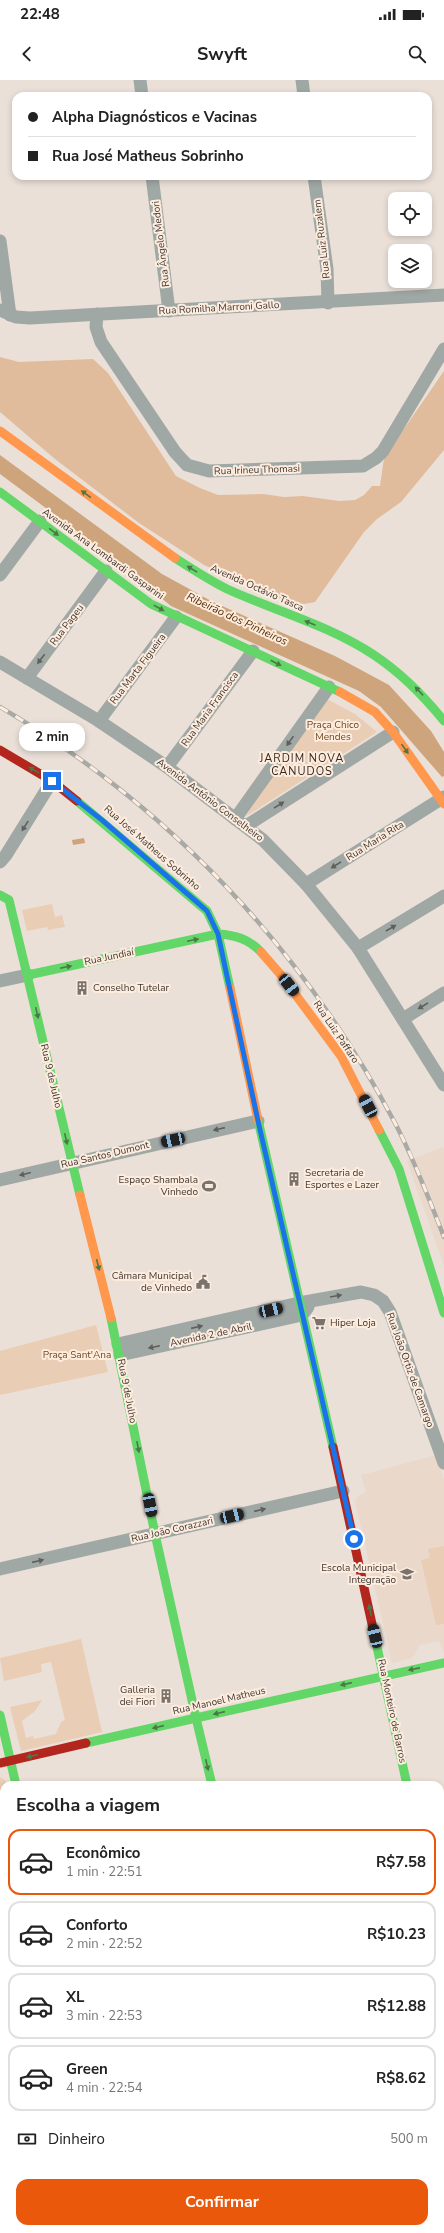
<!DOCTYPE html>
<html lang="pt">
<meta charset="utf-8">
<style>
body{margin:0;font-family:"Nunito Sans",sans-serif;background:#f2f2f2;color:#222;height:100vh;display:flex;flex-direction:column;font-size:15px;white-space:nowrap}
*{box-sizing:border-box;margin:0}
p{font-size:13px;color:#767676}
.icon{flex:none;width:22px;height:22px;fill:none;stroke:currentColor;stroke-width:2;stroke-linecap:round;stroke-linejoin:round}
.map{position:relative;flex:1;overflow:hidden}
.side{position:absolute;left:0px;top:1701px;width:444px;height:452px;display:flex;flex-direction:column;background:#fff;border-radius:12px 12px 0 0;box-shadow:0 2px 6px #0003}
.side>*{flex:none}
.banner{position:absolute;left:12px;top:12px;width:420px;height:88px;border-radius:12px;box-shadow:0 2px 6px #0003;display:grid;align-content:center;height:88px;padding:0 16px;background:#fff}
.tools{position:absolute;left:388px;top:112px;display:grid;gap:8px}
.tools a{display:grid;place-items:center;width:44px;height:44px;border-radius:8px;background:#fff;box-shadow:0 2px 6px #0003;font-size:20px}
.end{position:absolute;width:18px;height:18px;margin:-9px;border:5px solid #1a73e8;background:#fff;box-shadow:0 0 0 2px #fff}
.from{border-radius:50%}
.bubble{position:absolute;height:28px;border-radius:12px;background:#fff;box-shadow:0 2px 6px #0003;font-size:13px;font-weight:700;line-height:28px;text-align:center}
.car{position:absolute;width:12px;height:24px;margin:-12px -6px;border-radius:5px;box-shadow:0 0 3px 1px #0007;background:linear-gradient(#222 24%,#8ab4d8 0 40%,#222 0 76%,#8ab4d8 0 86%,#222 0)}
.banner b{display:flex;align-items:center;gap:14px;height:38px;font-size:15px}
.banner b+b{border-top:1px solid #e0e0e0}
.banner i{width:10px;height:10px;background:#222}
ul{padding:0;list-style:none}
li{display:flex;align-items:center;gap:12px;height:66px;margin:0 8px 6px;padding:0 8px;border:2px solid #e0e0e0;border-radius:12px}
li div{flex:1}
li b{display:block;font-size:15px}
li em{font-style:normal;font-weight:700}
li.current{border-color:#ea580c}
li>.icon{width:36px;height:36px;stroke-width:1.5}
h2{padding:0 16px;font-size:18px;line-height:48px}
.pay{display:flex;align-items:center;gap:10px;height:44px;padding:0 16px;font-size:15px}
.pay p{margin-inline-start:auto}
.action{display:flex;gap:8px;margin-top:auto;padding:8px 16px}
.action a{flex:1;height:46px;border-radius:12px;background:#ea580c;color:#fff;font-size:16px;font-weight:700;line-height:46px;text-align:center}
.status{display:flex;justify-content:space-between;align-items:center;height:28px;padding:0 20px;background:#fff;direction:ltr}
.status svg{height:11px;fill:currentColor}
header{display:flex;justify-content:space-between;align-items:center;height:52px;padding:0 16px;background:#fff;font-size:18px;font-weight:700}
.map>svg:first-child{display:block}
.built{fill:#ead9ca}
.green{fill:#e9cdb5}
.forest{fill:#e1bc9c}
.water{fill:#cea47c}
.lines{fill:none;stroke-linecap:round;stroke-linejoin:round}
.street{stroke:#a0a8a6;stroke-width:13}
.fast{stroke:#63d668;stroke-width:9}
.slow{stroke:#ff974d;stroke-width:9}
.jam{stroke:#b3261e;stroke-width:9}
.rail-casing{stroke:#a9a9a5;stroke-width:4.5}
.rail{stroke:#feedde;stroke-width:3;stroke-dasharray:9;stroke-linecap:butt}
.oneway{fill:#4d7748}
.oneway2{fill:#605f5b}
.route{stroke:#1a73e8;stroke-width:5}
.labels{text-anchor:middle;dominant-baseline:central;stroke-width:4;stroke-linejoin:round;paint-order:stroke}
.street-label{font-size:10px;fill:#3e3732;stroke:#feedde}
.park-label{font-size:10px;fill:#704821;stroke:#feedde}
.poi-label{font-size:10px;fill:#3e3732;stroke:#feedde;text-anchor:end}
.water-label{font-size:11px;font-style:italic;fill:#4f2a00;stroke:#feedde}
.neighbourhood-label{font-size:11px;letter-spacing:1px;fill:#35281d;stroke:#feedde}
</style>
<div class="status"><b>22:48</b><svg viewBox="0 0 49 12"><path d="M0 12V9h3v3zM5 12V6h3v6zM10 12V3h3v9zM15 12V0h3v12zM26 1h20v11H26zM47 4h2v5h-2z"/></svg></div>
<header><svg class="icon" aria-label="back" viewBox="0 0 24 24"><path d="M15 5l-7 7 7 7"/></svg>Swyft<svg class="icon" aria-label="search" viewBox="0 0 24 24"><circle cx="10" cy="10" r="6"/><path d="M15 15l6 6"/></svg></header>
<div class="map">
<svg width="444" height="2153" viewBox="0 0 444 2153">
<rect width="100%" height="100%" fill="#eae0d8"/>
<g class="built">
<polygon points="443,1067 444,1070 444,1186 407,1081"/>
<polygon points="436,1375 444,1400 444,1572 439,1561 420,1565 412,1578 392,1583 355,1421 359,1416 366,1412 361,1395"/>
<polygon points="184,2149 222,2149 223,2153 180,2153"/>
</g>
<g class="green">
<polygon points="325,618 355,634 377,652 245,737"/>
<polygon points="52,824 55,837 62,835 65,847 48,850 47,847 27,851 22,830"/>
<polygon points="96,1245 108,1292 0,1315 0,1271"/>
<polygon points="444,1466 444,1544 436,1545 421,1480 430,1478 428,1469"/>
<polygon points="81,1559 102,1652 21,1671 10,1627 42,1620 35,1631 22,1641 26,1658 33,1656 34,1659 56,1654 61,1642 65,1640 51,1582 41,1584 42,1592 4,1601 0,1578"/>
<polygon points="0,1697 5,1700 6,1705 4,1705 4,1924 0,1925"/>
<polygon points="440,1985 444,1998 444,2024 440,2025"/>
<polygon points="440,2049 444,2049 444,2095 440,2096"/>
</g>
<polygon class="forest" points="0,277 19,282 93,279 108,293 176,396 200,408 218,415 263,414 284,417 303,416 339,421 355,420 364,415 372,406 380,406 384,378 389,365 406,346 444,291 444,370 401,422 377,439 364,452 315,522 304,524 286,521 204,485 139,443 55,379 0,332"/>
<g class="water">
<polygon points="0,375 162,494 213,522 335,576 389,605 431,651 444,672 444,696 442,697 381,627 359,611 171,526 101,469 0,394"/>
<polygon points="84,758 85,763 73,765 72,760"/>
</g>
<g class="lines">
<g class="street">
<polyline points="140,0 142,16"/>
<polyline points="302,0 304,16"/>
<polyline points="152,96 169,231"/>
<polyline points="314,96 327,189 328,223"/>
<polyline points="0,161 10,235"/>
<polyline points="0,230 16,237 30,238 444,215"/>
<polyline points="97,234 96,247 101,262 175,372 187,385 209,391 363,386 376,378 383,371 444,269"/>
<polyline points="0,495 40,441"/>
<polyline points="0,582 99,641 167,687 263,760 306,804 358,868 444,1005"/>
<polyline points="27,598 106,491"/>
<polyline points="99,641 176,537"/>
<polyline points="167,687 253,571"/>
<polyline points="235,739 329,607"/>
<polyline points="246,746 393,652"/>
<polyline points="0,782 6,775 52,701"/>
<polyline points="306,804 444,717"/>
<polyline points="358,868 444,816"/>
<polyline points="0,901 28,895"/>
<polyline points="403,939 444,913"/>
<polyline points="0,1100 258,1041"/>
<polyline points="118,1264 299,1223 361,1212 374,1215 383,1221 390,1232 444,1383"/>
<polyline points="120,1275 302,1235 308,1227"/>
<polyline points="0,1489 343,1411"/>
<polyline points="440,1851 444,1868"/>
<polyline points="0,1933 4,1932"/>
<polyline points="440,2039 444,2038"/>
<polyline points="440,2106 444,2105"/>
<polyline points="125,2149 126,2153"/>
<polyline points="314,2149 315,2153"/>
<polyline points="402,2149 403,2153"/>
<polyline points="164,2153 168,2149"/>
</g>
<g class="fast">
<polyline points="0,412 151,524 340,612"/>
<path d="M175 478C192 489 209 500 227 509 275 531 329 545 374 575 401 593 423 615 444 641"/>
<path d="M77 721 207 831 218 854C235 855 249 859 261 872"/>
<polyline points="0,815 9,820 80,1115"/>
<polyline points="28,895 218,854 230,908"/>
<polyline points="258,1040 333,1367"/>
<polyline points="379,1050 399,1089 444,1233"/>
<polyline points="374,1553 407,1705"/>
<polyline points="0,1635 16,1705"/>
<polyline points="86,1663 196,1638 155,1454 111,1238"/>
<polyline points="212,1705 196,1638 444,1583"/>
<polyline points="440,1783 444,1782"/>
<polyline points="0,2121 4,2116"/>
</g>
<g class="slow">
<polyline points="0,351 175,478"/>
<polyline points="340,612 375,632 393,652 444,724"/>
<polyline points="261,872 281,895 341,976 379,1050"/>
<polyline points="230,908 258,1040"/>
<polyline points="80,1115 111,1238"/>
</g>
<g class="jam">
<polyline points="0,670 52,701 77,721"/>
<polyline points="333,1367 374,1553"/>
<polyline points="0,1683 86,1663"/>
</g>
<defs>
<path id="rail" d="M0 627C170 727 303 869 395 1043 414 1079 429 1119 444 1157"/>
</defs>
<use href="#rail" class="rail-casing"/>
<use href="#rail" class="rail"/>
</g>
<defs><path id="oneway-solid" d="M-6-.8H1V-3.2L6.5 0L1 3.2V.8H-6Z"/></defs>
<g class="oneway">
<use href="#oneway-solid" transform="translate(86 414) rotate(-144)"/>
<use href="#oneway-solid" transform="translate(54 452) rotate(37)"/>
<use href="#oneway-solid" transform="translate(192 489) rotate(-149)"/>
<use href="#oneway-solid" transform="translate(159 528) rotate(29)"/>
<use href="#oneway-solid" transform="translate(310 543) rotate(-157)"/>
<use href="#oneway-solid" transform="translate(276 583) rotate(27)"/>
<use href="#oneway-solid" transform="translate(419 611) rotate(-133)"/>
<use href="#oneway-solid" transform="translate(405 669) rotate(55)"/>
<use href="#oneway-solid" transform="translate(34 690) rotate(-149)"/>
<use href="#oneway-solid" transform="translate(193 860) rotate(-12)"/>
<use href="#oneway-solid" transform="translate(66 887) rotate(-12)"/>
<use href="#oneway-solid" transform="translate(37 933) rotate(77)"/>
<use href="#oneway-solid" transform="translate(66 1059) rotate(77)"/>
<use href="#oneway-solid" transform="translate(98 1185) rotate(76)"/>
<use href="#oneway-solid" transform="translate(138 1367) rotate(79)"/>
<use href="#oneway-solid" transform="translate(370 1530) rotate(-102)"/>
<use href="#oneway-solid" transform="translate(414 1589) rotate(169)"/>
<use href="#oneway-solid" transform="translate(346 1604) rotate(167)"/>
<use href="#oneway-solid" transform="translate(219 1633) rotate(167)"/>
<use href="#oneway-solid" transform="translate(158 1647) rotate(167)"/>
<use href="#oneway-solid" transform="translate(32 1676) rotate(167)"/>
<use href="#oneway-solid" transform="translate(207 1685) rotate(77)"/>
</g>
<g class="oneway2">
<use href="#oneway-solid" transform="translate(41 579) rotate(127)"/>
<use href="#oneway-solid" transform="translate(290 661) rotate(125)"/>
<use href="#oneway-solid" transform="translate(279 725) rotate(-32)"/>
<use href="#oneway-solid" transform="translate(25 746) rotate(122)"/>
<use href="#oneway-solid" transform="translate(336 785) rotate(148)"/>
<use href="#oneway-solid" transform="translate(391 848) rotate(-31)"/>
<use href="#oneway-solid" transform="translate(423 926) rotate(149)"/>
<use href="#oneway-solid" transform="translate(219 1049) rotate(167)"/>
<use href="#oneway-solid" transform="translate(25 1094) rotate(166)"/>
<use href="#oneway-solid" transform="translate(336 1216) rotate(-10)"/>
<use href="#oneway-solid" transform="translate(197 1247) rotate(-13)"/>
<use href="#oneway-solid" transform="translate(154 1267) rotate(168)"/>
<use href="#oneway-solid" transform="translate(260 1430) rotate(-13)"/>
<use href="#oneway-solid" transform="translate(38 1481) rotate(-13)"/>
</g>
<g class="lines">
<polyline class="route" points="52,701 102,740 198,823 207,831 218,854 258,1041 354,1459"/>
</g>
<defs>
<symbol id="building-bare" viewBox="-9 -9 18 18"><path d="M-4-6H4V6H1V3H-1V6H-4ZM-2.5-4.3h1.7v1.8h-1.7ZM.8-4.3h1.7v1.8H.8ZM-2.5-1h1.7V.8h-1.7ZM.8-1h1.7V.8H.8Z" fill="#7a726c" stroke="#feedde" stroke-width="2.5" paint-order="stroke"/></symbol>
<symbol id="stadium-bare" viewBox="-9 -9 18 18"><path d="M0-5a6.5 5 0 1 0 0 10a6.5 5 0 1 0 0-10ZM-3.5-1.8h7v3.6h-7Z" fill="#7a726c" stroke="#feedde" stroke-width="2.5" paint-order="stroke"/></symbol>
<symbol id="civic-bare" viewBox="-9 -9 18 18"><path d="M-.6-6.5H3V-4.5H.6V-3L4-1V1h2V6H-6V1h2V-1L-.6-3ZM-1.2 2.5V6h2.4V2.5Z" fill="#7a726c" stroke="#feedde" stroke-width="2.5" paint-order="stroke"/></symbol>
<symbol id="supermarket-bare" viewBox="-9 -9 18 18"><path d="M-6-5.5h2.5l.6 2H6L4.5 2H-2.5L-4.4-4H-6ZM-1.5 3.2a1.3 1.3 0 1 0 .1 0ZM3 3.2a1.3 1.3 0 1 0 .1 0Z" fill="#7a726c" stroke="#feedde" stroke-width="2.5" paint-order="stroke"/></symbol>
<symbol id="school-bare" viewBox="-9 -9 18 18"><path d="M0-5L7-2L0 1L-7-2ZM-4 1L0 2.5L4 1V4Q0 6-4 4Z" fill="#7a726c" stroke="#feedde" stroke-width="2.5" paint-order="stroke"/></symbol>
</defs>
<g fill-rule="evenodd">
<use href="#building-bare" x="72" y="898" width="20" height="20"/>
<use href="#building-bare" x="284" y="1089" width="20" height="20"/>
<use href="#stadium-bare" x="199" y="1096" width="20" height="20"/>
<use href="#civic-bare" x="193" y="1192" width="20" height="20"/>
<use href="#supermarket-bare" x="309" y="1233" width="20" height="20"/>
<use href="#school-bare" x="397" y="1484" width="20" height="20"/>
<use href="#building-bare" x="156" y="1606" width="20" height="20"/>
</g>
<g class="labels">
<g class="street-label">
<text transform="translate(322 159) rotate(-97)">Rua Luiz Ruzalem</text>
<text transform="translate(161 164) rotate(-97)">Rua Ângelo Medori</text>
<text transform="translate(219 228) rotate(-3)">Rua Romilha Marroni Gallo</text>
<text transform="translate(257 390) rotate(-2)">Rua Irineu Thomasi</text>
<text transform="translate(103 474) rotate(36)">Avenida Ana Lombardi Gasparini</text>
<text transform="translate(257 508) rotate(24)">Avenida Octávio Tasca</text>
<text transform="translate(67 545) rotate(-53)">Rua Pageu</text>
<text transform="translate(138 589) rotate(-53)">Rua Marta Figueira</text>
<text transform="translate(210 629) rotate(-54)">Rua Maria Francisca</text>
<text transform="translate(210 720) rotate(37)">Avenida Antônio Conselheiro</text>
<text transform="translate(375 761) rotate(-32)">Rua Maria Rita</text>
<text transform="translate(152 768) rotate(41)">Rua José Matheus Sobrinho</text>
<text transform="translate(109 877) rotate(-12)">Rua Jundiaí</text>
<text transform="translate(336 952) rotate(56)">Rua Luiz Paffaro</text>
<text transform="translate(51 996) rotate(77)">Rua 9 de Julho</text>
<text transform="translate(105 1075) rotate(-13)">Rua Santos Dumont</text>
<text transform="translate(211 1255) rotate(-12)">Avenida 2 de Abril</text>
<text transform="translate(410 1290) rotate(70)">Rua João Ortiz de Camargo</text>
<text transform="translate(127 1311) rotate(79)">Rua 9 de Julho</text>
<text transform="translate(172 1450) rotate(-13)">Rua João Corazzari</text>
<text transform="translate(219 1621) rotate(-13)">Rua Manoel Matheus</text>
<text transform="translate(392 1631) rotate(78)">Rua Monteiro de Barros</text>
</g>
<g class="park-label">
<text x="333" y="645">Praça Chico<tspan x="333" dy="12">Mendes</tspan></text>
<text x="77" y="1275">Praça Sant'Ana</text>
</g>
<g class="poi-label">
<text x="93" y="908" text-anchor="start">Conselho Tutelar</text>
<text x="305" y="1093" text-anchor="start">Secretaria de<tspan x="305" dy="12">Esportes e Lazer</tspan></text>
<text x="198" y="1100">Espaço Shambala<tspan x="198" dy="12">Vinhedo</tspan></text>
<text x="192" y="1196">Câmara Municipal<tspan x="192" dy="12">de Vinhedo</tspan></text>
<text x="330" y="1243" text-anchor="start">Hiper Loja</text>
<text x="396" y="1488">Escola Municipal<tspan x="396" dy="12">Integração</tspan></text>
<text x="155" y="1610">Galleria<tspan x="155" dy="12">dei Fiori</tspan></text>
</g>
<g class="water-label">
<text transform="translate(237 539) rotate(25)">Ribeirão dos Pinheiros</text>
</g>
<g class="neighbourhood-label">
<text x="302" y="678">JARDIM NOVA<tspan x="302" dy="13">CANUDOS</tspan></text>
</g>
</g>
</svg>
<div class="tools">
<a><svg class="icon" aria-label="locate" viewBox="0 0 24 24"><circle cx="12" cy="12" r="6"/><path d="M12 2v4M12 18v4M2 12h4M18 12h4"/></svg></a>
<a><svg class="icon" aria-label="layers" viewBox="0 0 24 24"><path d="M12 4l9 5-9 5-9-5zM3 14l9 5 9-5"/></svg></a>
</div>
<i class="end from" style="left:354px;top:1459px"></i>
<i class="end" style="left:52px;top:701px"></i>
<div class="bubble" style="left:19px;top:643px;width:66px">2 min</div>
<i class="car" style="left:289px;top:905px;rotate:142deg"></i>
<i class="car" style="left:368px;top:1026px;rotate:332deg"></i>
<i class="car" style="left:173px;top:1060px;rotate:258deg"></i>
<i class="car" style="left:271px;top:1230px;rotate:77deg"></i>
<i class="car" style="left:150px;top:1425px;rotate:169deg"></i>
<i class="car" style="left:232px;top:1436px;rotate:77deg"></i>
<i class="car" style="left:375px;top:1556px;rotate:347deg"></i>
<div class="banner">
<b><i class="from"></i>Alpha Diagnósticos e Vacinas</b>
<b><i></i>Rua José Matheus Sobrinho</b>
</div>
<section class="side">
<h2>Escolha a viagem</h2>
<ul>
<li class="current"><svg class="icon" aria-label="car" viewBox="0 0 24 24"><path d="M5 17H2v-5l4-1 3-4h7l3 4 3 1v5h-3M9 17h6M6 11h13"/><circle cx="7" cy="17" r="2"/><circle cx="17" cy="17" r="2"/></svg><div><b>Econômico</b><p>1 min · 22:51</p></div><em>R$7.58</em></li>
<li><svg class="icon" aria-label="car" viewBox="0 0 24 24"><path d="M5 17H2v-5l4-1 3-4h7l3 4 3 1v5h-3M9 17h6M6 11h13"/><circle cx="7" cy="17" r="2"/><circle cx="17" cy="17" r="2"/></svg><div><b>Conforto</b><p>2 min · 22:52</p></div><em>R$10.23</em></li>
<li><svg class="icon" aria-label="car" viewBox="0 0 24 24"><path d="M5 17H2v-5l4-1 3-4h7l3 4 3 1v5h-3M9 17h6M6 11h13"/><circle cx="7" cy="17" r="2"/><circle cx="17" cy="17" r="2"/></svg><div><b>XL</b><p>3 min · 22:53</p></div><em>R$12.88</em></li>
<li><svg class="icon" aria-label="car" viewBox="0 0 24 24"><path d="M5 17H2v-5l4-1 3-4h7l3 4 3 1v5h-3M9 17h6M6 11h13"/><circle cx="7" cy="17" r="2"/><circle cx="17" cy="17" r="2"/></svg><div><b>Green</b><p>4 min · 22:54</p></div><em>R$8.62</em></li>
</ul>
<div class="pay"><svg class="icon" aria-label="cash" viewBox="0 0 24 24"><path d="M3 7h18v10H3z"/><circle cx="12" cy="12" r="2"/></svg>Dinheiro<p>500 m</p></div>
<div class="action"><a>Confirmar</a></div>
</section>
</div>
